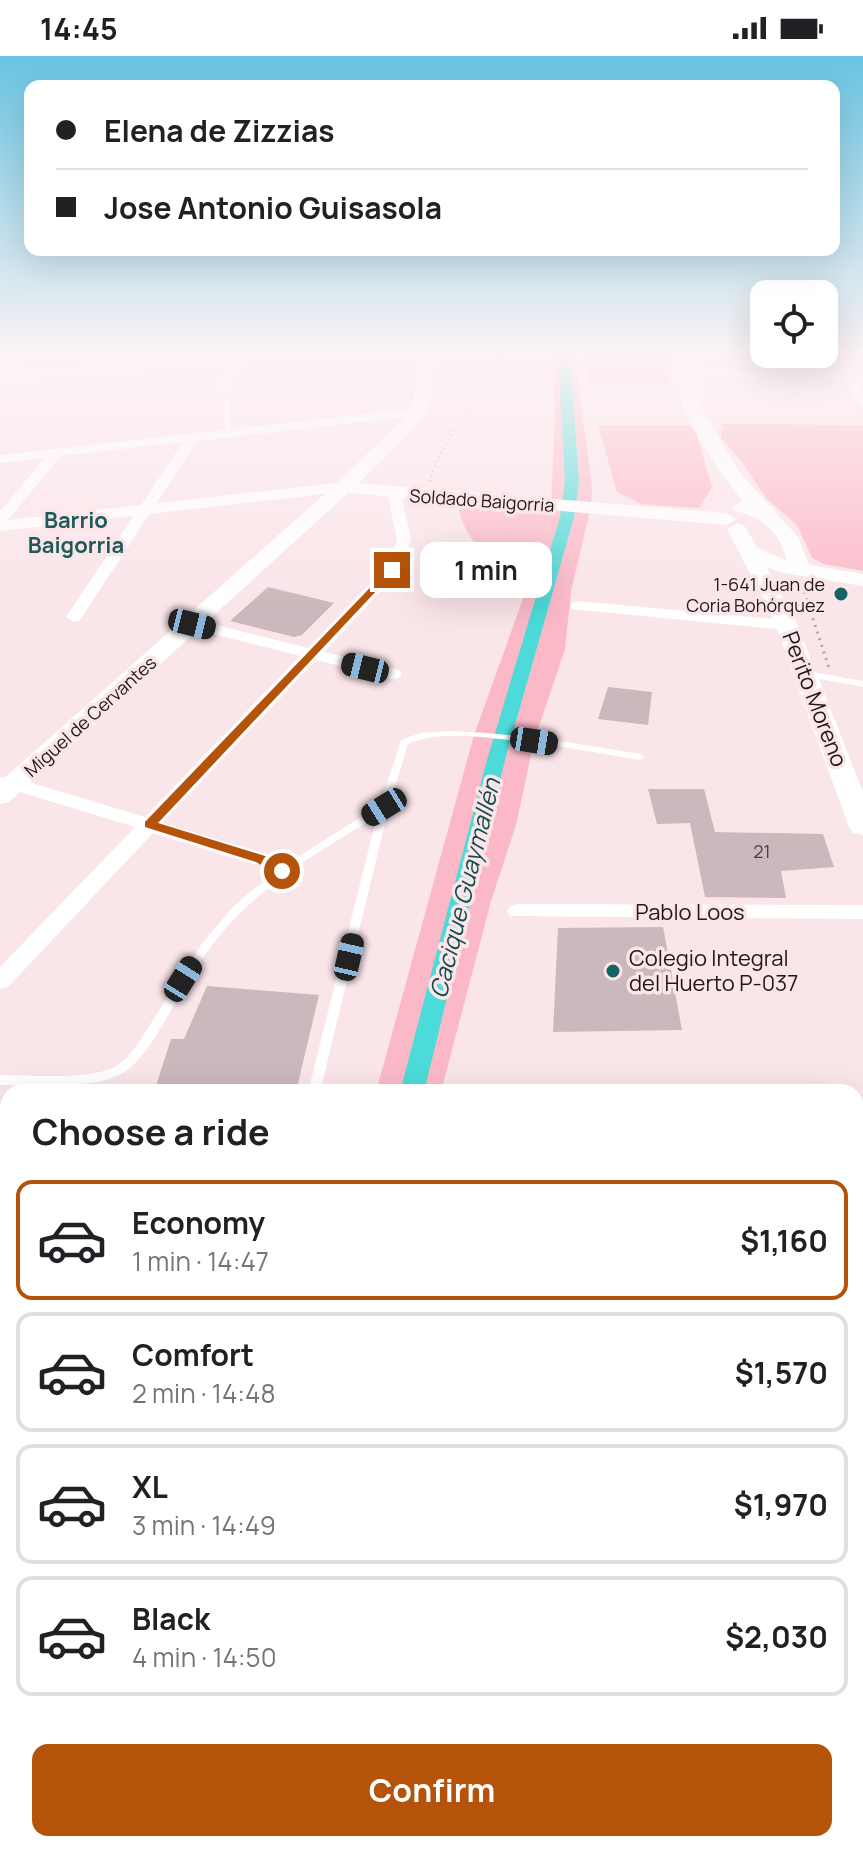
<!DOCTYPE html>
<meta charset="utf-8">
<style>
body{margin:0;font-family:Manrope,sans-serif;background:#f6f6f6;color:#202124;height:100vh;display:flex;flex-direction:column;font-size:30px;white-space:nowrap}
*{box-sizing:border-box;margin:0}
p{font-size:26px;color:#757577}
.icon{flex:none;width:44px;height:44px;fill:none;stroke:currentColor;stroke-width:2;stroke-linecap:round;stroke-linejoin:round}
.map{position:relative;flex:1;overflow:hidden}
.details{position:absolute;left:0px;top:1028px;width:864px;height:768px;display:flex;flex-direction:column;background:#fff;border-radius:24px 24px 0 0;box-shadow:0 8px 32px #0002}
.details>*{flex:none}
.guide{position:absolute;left:24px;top:24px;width:816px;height:176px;border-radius:16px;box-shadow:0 8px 32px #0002;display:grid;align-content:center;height:176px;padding:0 32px;background:#fff}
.tools{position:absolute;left:750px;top:224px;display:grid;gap:16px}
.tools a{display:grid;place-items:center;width:88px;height:88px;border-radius:16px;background:#fff;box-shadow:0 8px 32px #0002;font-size:40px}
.end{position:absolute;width:36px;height:36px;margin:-18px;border:10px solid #b45309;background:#fff;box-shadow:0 0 0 4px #fff}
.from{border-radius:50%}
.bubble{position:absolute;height:56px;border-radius:16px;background:#fff;box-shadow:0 8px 32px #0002;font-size:26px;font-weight:700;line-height:56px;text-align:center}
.car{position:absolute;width:24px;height:48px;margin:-24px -12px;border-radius:10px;box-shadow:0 0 6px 2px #0007;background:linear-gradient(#222 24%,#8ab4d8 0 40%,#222 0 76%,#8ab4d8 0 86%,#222 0)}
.guide b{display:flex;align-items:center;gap:28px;height:76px;font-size:30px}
.guide b+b{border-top:2px solid #e0e0e0}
.guide i{width:20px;height:20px;background:#202124}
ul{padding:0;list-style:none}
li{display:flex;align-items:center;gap:24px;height:120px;margin:0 16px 12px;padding:0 16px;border:4px solid #e0e0e0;border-radius:16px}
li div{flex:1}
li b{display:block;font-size:30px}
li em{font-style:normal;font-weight:700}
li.selected{border-color:#b45309}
li>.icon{width:72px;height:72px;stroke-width:1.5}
h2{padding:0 32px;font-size:36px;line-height:96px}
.button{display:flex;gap:16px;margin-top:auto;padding:16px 32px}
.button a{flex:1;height:92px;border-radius:16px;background:#b45309;color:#fff;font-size:32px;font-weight:700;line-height:92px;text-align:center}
.status{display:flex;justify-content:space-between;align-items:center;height:56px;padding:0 40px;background:#fff;direction:ltr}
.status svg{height:22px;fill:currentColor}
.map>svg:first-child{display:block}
.green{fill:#fbb9c8}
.water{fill:#4cdbd8}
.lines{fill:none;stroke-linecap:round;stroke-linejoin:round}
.canal{fill:#4cdbd8;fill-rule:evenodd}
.building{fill:#ccb8bc}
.path-far1{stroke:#b7a6a9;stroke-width:2;stroke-dasharray:1 4;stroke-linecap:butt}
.path{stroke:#b7a6a9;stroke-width:3;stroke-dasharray:2 5;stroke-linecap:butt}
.service{fill:#fff;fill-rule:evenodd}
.minor{fill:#fff;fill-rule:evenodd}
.tertiary{fill:#fff;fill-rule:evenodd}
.secondary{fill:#fff;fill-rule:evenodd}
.route{fill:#b45309}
.poi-dot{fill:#156463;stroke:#fae5e9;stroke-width:3}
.labels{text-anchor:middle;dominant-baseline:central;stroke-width:7;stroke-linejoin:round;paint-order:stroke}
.far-street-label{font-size:18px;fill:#1f1719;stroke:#fae5e9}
.far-poi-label{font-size:18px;fill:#1f1719;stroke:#fae5e9;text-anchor:end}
.number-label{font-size:18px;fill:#4a3f42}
.far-quarter-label{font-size:22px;font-weight:bold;fill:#1e5958;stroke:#fae5e9}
.street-label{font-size:22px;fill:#1f1719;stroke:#fae5e9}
.poi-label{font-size:22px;fill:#1f1719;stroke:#fae5e9;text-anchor:start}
.water-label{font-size:24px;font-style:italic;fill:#0f4e4d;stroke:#fae5e9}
</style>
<div class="status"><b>14:45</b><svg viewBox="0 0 49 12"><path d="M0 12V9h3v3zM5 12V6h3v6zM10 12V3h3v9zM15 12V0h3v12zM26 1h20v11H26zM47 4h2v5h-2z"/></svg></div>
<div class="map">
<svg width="863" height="1796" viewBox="0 0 863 1796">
<rect width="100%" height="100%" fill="#fae5e9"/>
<g class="green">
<path d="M552 300H575L592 431 591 451 571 535 565 593 534 685 516 769 491 845 441 1036H376L474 679 532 518 514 527C490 506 463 482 458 449L551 455 555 355Z"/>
<polygon points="588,300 672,300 669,328 589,327"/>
<polygon points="720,368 863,369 863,515 824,508 812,502 797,469 767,443 741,405 721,382 721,376 725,373"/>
<polygon points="598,369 694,369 712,431 699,452 641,448 617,436"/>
<polygon points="247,1788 747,1788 750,1796 245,1796"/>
</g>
<polygon class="water" points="127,1788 247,1788 245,1796 125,1796"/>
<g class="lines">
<polygon class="canal" points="558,300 570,300 579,426 574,461 505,704 424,1036 400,1036 487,704 560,461 565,426"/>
</g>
<g class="building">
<polygon points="268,531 334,547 302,579 294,581 230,565"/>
<polygon points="608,631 652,636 648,669 598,663"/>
<polygon points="648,733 704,733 715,776 823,778 834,811 781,815 786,842 705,841 690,767 657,768"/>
<polygon points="663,871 682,974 553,976 558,872"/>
<polygon points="207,930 319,939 296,1036 154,1036 171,983 184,983"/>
</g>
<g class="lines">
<path class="path-far1" d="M430 425C442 377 483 346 500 300"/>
<polyline class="path" points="802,529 829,612"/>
<g class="service">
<polygon points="226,342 229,344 231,377 228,379 225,377 223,344"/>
<polygon points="806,615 863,625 863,631 803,620 802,618"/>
<path d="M447 675C512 677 576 687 640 698L645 701 640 704C593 696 547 687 500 683 469 680 437 676 408 688L389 751 320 1036H308L377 760C322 794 263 827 221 878 192 913 173 955 148 992 141 1000 135 1009 126 1015 97 1035 34 1028 0 1029V1019C30 1019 93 1025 118 1009 127 1003 133 994 139 986L203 886 232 852 251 835 293 804 380 749 401 684 421 677Z"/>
<polygon points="63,1788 81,1788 78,1796 60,1796"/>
</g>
<g class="minor">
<polygon points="215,300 261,300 241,305 228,332 222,336 216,332 228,306 0,326 0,318"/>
<polygon points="692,300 704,300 704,314 840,315 831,300 843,300 852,315 863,315 863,323 856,323 863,335 863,350 859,349 844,323 704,322 704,339 695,353 687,353 685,350 692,339"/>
<polygon points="418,352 422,353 422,359 197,385 80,564 74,566 66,561 183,386 61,400 5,467 0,468 0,455 45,402 0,407 0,399"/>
<polygon points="394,433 401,437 411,484 400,514 324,596 399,614 402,618 399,622 393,623 316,604 162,767 267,798 270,803 267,808 253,808 153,777 8,931 0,933 0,911 135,771 13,734 0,733 0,721 22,724 145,761 300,600 186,571 186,565 192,563 308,592 385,512 397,484 387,437"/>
<polygon points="577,545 787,564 795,569 787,574 571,553 571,547"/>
<polygon points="518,848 863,849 863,863 510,860 507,855 510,850"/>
<rect x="856" y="1081" width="7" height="20"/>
<rect x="856" y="1354" width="7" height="28"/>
<polygon points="863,1663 863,1699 856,1700 856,1664"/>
</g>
<g class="tertiary">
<polygon points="9,300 23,300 5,322 0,323 0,310"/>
<polygon points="344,426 350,427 352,431 350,435 0,475 0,465"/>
</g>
<g class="secondary">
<polygon points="417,300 433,300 432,343 420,365 359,427 726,457 736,463 726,469 348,437 9,746 0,748 0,726 337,427 404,362 414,343"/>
<path d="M678 300H694L695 337 700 350 740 417 798 481 809 509 863 518V530L784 517 766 511 794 560 863 736V779L853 777 849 771 772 560 727 473 737 467 744 469 757 491 787 505C779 475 764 462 735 455L732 451 743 445C724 423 684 366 679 338 677 326 678 312 678 300Z"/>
</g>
</g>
<linearGradient id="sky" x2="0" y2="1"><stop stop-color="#69c4e2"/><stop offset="0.54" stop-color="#fdf3f5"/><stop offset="1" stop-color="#fdf3f5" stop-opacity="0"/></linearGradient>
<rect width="863" height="551" fill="url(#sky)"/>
<polygon class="route" points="389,512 396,514 158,767 265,800 286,812 286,818 277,818 256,806 145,771 145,766"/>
<g class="poi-dot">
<circle cx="841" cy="538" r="8"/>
<circle cx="613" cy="915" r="8"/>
</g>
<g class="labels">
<g class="far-street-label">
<text transform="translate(482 444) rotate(4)">Soldado Baigorria</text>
<text transform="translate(90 660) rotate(-42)">Miguel de Cervantes</text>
</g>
<g class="far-poi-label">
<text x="825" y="528">1-641 Juan de<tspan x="825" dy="21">Coria Bohórquez</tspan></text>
</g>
<g class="number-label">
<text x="762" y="795">21</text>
</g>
<g class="far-quarter-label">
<text x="76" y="464">Barrio<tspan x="76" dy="25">Baigorria</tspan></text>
</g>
<g class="street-label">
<text transform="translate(815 643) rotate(69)">Perito Moreno</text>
<text x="690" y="856">Pablo Loos</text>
</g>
<g class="poi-label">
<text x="629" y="902">Colegio Integral<tspan x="629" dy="25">del Huerto P-037</tspan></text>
</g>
<g class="water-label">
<text transform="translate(464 832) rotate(-76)">Cacique Guaymallén</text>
</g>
</g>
</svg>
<div class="tools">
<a><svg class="icon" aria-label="locate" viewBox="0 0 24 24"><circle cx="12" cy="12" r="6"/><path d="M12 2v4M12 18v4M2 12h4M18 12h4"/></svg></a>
</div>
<i class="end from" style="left:282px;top:815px"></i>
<i class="end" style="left:392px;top:514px"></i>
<div class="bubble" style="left:420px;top:486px;width:132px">1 min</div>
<i class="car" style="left:192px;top:568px;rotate:104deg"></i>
<i class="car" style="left:365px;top:612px;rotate:284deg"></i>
<i class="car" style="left:534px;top:685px;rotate:99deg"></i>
<i class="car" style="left:384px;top:751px;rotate:238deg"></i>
<i class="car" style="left:349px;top:901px;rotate:13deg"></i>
<i class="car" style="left:183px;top:923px;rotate:32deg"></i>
<div class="guide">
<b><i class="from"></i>Elena de Zizzias</b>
<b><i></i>Jose Antonio Guisasola</b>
</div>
<section class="details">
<h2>Choose a ride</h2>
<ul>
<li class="selected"><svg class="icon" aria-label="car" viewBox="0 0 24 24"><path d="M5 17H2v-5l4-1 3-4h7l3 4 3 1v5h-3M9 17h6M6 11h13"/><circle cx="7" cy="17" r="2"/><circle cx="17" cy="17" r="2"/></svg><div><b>Economy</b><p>1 min · 14:47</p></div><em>$1,160</em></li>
<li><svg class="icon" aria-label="car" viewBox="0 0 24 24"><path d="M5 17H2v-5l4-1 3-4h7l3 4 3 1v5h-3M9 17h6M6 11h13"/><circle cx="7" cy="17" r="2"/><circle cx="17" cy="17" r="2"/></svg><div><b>Comfort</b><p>2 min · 14:48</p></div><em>$1,570</em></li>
<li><svg class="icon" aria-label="car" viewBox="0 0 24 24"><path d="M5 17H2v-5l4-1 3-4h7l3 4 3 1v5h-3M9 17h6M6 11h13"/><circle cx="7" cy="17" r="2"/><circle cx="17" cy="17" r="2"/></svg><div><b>XL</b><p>3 min · 14:49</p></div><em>$1,970</em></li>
<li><svg class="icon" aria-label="car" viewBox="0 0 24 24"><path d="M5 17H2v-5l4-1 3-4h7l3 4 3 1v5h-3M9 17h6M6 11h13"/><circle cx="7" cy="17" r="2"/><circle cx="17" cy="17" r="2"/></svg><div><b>Black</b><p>4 min · 14:50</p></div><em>$2,030</em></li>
</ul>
<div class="button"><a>Confirm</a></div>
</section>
</div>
